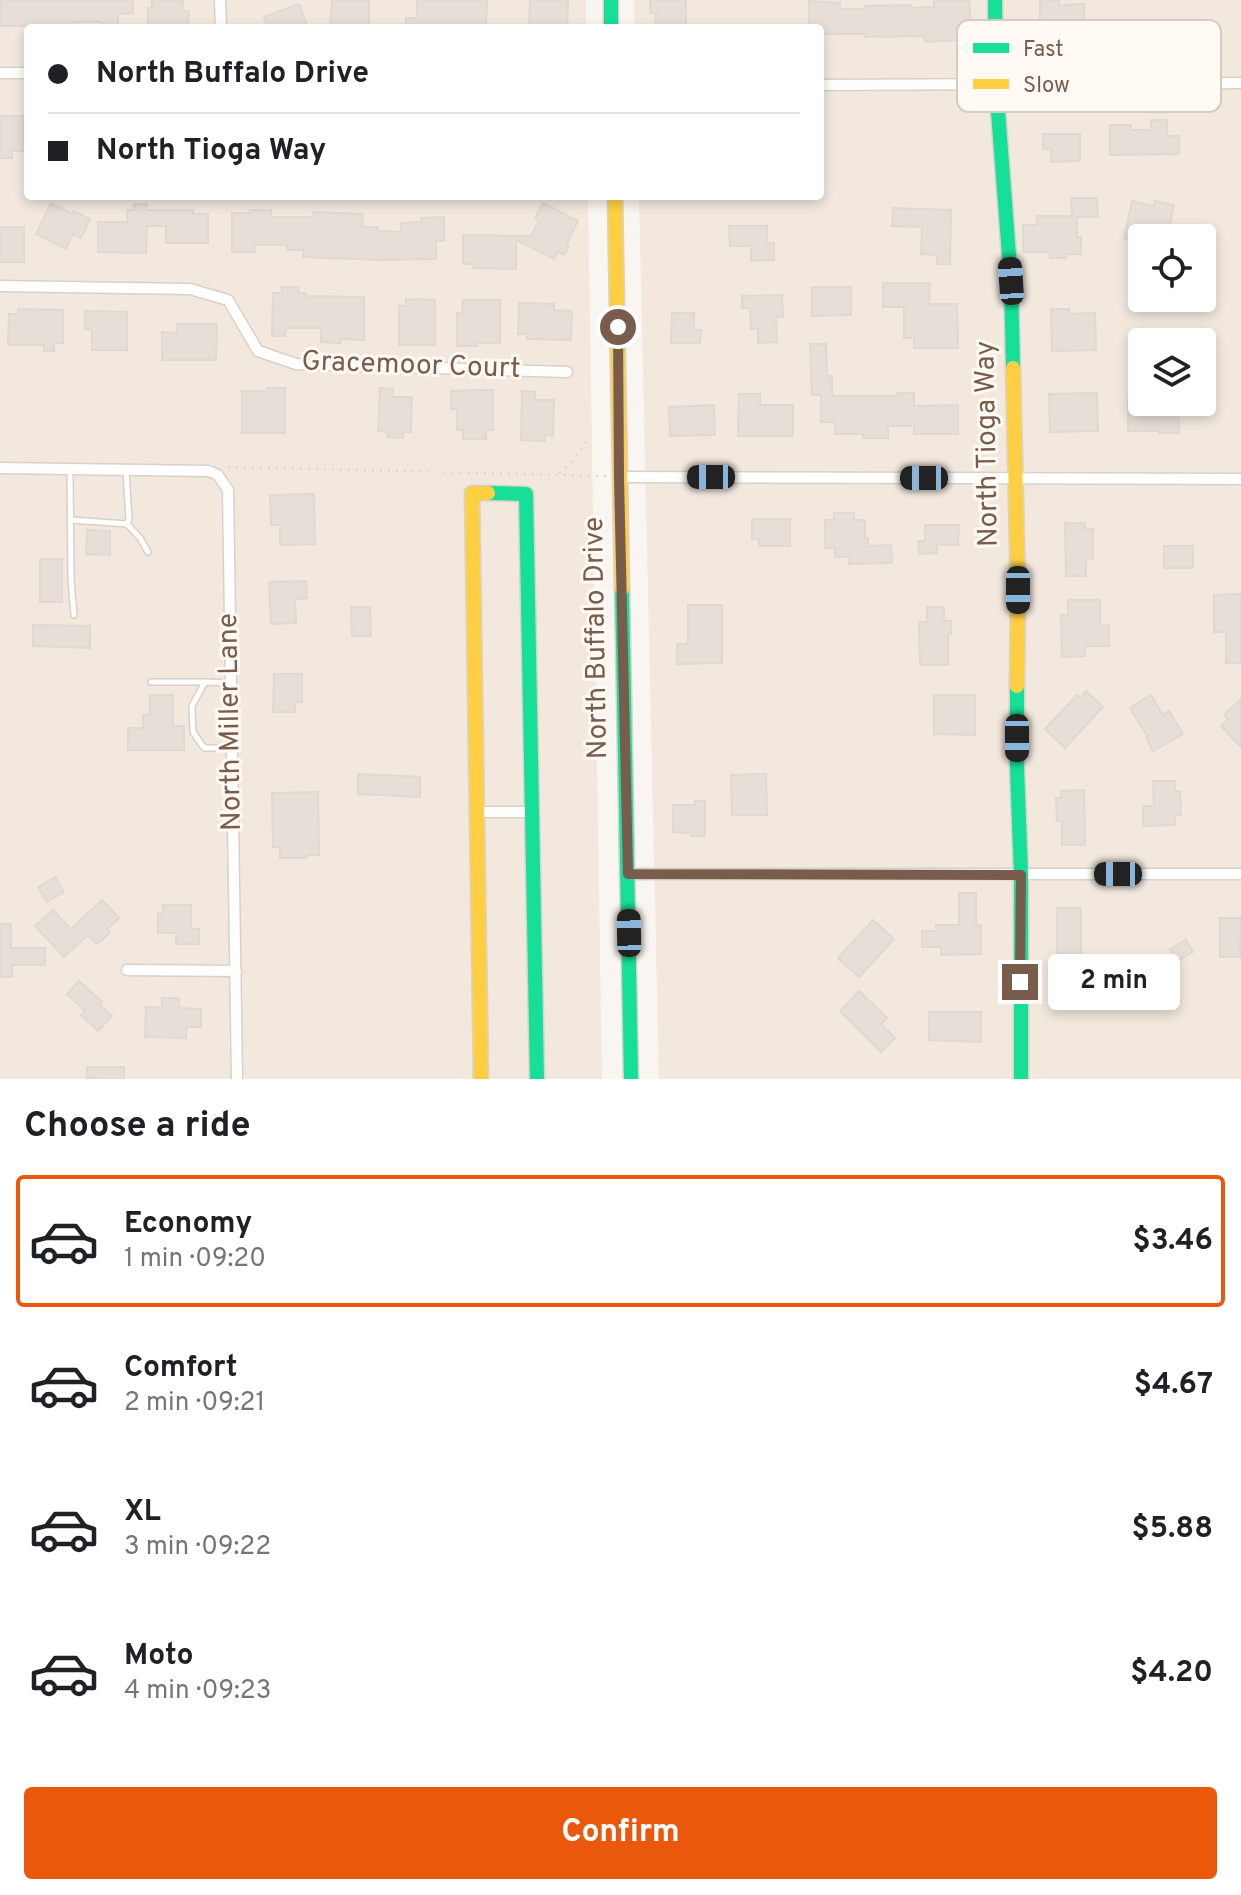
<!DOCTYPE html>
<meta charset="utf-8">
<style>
body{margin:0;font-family:Overpass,sans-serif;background:#f6f6f6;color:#202124;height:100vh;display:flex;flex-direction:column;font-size:30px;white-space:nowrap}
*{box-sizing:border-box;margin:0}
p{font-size:26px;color:#757577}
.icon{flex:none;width:44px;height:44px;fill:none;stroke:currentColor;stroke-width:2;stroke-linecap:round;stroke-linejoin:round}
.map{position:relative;height:1079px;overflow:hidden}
.panel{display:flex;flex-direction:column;background:#fff;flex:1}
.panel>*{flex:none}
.hud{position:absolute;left:24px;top:24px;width:800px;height:176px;border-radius:8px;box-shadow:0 4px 12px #0003;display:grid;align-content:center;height:176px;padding:0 24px;background:#fff}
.tools{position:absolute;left:1128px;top:224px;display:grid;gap:16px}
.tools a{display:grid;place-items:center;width:88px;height:88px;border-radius:8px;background:#fff;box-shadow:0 4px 12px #0003;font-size:40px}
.end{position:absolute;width:36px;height:36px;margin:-18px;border:10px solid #7a5c4d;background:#fff;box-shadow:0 0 0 4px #fff}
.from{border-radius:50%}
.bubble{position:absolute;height:56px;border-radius:8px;background:#fff;box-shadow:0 4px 12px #0003;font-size:26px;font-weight:700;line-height:56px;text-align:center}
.car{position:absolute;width:24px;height:48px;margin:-24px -12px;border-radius:10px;box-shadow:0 0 6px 2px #0007;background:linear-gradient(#222 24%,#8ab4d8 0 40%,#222 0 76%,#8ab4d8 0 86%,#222 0)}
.hud b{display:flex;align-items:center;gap:28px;height:76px;font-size:30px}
.hud b+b{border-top:2px solid #e0e0e0}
.hud i{width:20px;height:20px;background:#202124}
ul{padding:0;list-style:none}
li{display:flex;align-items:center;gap:24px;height:132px;margin:0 16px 12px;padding:0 8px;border:4px solid transparent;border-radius:8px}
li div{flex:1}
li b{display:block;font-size:30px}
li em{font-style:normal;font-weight:700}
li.selected{border-color:#ea580c}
li>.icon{width:72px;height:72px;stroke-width:1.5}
h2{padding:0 24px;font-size:36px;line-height:96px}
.button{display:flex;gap:16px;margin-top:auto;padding:16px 24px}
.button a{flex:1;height:92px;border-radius:8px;background:#ea580c;color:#fff;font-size:32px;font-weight:700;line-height:92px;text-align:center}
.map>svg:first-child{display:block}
.residential{fill:#f2e8de;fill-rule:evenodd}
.building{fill:#e6ded7;stroke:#e2d8d2;stroke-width:2}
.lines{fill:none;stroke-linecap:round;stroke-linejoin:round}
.lane-casing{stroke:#d7d1cb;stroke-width:8}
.street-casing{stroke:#d7d1cb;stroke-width:13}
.fast-casing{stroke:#d9d2cb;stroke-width:17}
.slow-casing{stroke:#d9d2cb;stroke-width:17}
.path{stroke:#dcd5d0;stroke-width:2;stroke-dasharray:2 6;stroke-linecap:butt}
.lane{stroke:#fefefd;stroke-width:5}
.street{stroke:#fefefd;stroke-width:10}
.fast{stroke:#16e098;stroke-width:14}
.slow{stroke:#ffcf43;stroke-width:14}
.route{stroke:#7a5c4d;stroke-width:10}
.labels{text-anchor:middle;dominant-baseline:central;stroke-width:6;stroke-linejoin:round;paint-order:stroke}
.street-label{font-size:28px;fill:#7a5c4d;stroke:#fffaf3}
.key{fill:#fffaf3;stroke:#d7cbc1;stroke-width:2}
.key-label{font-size:22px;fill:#7a5c4d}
</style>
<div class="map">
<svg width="1241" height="1079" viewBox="0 0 1241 1079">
<rect width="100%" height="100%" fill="#f9f5f0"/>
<g class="residential">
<polygon points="0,0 586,0 586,28 28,28 28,196 588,196 602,1079 0,1079"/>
<path d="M634 0H1241V1079H659L639 196H820V28H635ZM1142 238H1202V298H1142ZM1142 342H1202V402H1142Z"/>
</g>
<g class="building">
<polygon points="0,0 133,0 133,13 118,14 118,28 102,28 101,22 73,22 73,28 26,28 26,26 0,26"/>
<polygon points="152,0 183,0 182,11 189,11 188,28 148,28 148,8 152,8"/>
<polygon points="332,0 369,0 369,28 330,28"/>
<polygon points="417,0 487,0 486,28 406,28 406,18 417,18"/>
<polygon points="530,0 568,0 567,28 529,28"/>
<polygon points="650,0 686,0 686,28 655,28 656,13 650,13"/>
<polygon points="934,0 969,0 972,39 925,42 924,36 865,37 865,34 820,34 820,28 809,28 809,1 840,3 840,9 865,9 865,6 911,5 911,8 934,7"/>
<polygon points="1040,0 1059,0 1059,5 1084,4 1084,24 1081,25 1082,50 1055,51 1054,20 1040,20"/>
<polygon points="299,4 308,28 268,28 264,17"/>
<polygon points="0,116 24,116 24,151 12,151 12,158 0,158"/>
<polygon points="1151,120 1167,120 1167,136 1179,136 1179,154 1110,155 1110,125 1131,125 1131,130 1151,130"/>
<polygon points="1043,134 1080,134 1080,161 1051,162 1051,149 1043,149"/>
<polygon points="1071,198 1097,198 1098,217 1077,217 1077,237 1081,237 1081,254 1066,254 1066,258 1050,258 1050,252 1023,252 1023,225 1037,225 1037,216 1072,216"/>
<polygon points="1132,201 1154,206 1155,201 1174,205 1167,238 1142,238 1142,242 1124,238"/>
<polygon points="51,203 72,214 74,211 90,219 81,238 73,234 66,249 36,234"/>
<polygon points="543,203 578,221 566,245 569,246 564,255 558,252 554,259 516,240 516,269 473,268 473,264 463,264 463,235 531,236 539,221 535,218"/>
<polygon points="134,204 147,204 147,210 193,210 193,214 208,214 208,243 166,243 166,226 147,226 146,253 98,252 98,222 127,222 127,210 134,210"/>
<polygon points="893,208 951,210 950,264 937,264 937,255 921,254 922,227 892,226"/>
<polygon points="250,210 271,210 271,217 312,217 313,212 363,214 362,227 378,227 378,231 401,232 401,223 422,222 421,218 444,217 444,241 436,241 436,259 380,260 303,257 303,250 287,250 287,245 255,245 255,252 232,252 232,213 250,213"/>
<polygon points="729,226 767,226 767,243 774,243 774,260 751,261 751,246 730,246"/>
<rect x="0" y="227" width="24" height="35"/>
<polygon points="883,283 930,283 929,304 957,304 958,348 914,348 914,338 904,338 904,307 883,307"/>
<polygon points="282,287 298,287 298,293 306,293 306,296 364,297 364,340 340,339 340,343 321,342 321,328 286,328 285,336 272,336 273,293 282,293"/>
<polygon points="812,287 851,287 851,315 812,316"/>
<polygon points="782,295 783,317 776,317 777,342 758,343 758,329 751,329 750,308 742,308 742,296"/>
<polygon points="406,299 435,300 435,345 399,345 399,306 406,306"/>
<polygon points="463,300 500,300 500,343 477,343 477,346 457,346 457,313 462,313"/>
<polygon points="519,303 554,304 554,310 572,311 571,340 527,339 527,334 518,334"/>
<polygon points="18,309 63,310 63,343 54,343 54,351 44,351 44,345 8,345 9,314 18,314"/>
<polygon points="1051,309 1069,309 1069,314 1095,313 1096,350 1052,351"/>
<polygon points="85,311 127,312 127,350 92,350 92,330 85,329"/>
<polygon points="672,313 694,313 694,330 701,330 700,343 671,343"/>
<polygon points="177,324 217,324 216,360 162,360 162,332 177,333"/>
<polygon points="810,344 826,344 827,376 832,376 832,396 897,396 897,393 914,393 914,406 958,405 958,434 914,434 914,426 888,426 888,438 863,438 863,434 835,434 835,422 821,422 821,395 812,395"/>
<polygon points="267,388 285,388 285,433 242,433 242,391 267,391"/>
<polygon points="380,388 393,389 392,397 412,397 411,432 403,432 403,438 387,437 388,432 378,431"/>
<polygon points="479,390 493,390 493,430 486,430 486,439 463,439 463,430 457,430 457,409 451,409 451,391"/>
<polygon points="522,391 535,392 535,400 554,400 553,436 545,435 545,441 521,440"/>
<polygon points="1097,393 1098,431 1050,432 1049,394"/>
<polygon points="739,394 760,394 760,405 793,405 793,436 738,436"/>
<polygon points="1128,400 1142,400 1142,402 1175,402 1175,418 1179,418 1179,433 1159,433 1159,431 1128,431"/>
<polygon points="714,405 715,435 670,436 669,407"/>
<polygon points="314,494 315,544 280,545 280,525 271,525 270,495"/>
<polygon points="834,513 854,513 854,520 865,520 865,538 868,538 868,546 891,545 892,563 849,564 849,557 835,557 835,548 825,548 825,520 834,520"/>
<polygon points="752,519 790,519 790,546 759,546 759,539 752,539"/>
<polygon points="1065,523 1085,523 1085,529 1093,529 1093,559 1086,560 1086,576 1066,576"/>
<polygon points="925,525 959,525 958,545 937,544 937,553 919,554 918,541 925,541"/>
<polygon points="87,530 110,531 110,555 86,554"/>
<rect x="1164" y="546" width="29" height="22"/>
<rect x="40" y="559" width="22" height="43"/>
<polygon points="306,581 307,598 295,599 296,623 271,624 269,582"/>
<polygon points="1241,594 1241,663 1226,663 1226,632 1214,632 1214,595"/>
<polygon points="1068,600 1100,600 1100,626 1109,625 1109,646 1085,646 1085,656 1062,657 1061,615 1068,615"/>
<polygon points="688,605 722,605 722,663 677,664 677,644 688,644"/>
<polygon points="351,607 370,607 371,636 352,636"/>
<polygon points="927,607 944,607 944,621 951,621 951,634 948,634 948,665 920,665 919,622 927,622"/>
<polygon points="33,625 90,626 90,648 33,646"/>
<polygon points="274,674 302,674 302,702 295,702 295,712 273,712"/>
<polygon points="1086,691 1103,707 1065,748 1045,729 1077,695 1081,698"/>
<polygon points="150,695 173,695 173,726 184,726 184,750 128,750 128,728 143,728 143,715 150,715"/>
<polygon points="934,695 975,695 975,735 934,734"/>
<polygon points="1151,695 1163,715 1169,711 1183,734 1153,751 1146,738 1148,737 1130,708"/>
<polygon points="1241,699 1241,747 1221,726 1228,719 1224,715"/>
<polygon points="358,774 420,777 420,797 358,794"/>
<polygon points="766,774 767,815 732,815 731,775"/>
<polygon points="1153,781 1175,781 1175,791 1180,791 1181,815 1175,815 1175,825 1143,826 1143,806 1154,806"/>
<polygon points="1084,790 1085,845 1062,845 1062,821 1057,821 1056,798 1061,798 1061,791"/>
<polygon points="318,792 319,855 307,855 307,858 280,858 280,847 273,847 272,793"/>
<polygon points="695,801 705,801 705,836 691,836 691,833 673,832 673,805 695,805"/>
<polygon points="55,877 64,892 47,902 38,887"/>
<polygon points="959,893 976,893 976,925 981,925 981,954 941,955 941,947 922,947 922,931 936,931 936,925 959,925"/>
<polygon points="102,900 119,918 107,929 110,933 97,944 88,935 64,957 35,926 53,910 71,929"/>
<polygon points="163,905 191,905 191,929 199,929 199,944 176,944 176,933 158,933 158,914 163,914"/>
<polygon points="1057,908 1081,908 1081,963 1060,963 1060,953 1057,953"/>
<polygon points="1220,918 1241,918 1240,957 1220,957"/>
<polygon points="873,920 894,939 859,977 838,958"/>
<polygon points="0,924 11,924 11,948 45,948 45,965 12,965 12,977 0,977"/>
<polygon points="1186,940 1193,952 1166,968 1166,971 1140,971 1140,956 1174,956 1170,949"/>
<polygon points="79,981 102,1002 99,1004 112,1016 98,1031 81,1015 85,1011 67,994"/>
<polygon points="859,991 887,1018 881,1024 895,1038 881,1052 840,1011"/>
<polygon points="162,998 179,998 179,1008 201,1009 201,1027 186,1027 186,1038 145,1037 146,1007 162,1008"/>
<polygon points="929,1012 981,1012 981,1042 929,1040"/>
<polygon points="87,1067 124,1067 124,1079 87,1078"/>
</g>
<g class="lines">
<defs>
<g id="lane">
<polyline points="70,470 71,580 74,615"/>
<polyline points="71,520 127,524 129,519 126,471"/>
<polyline points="127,524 140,538 148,552"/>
<polyline points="151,682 205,682"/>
<polyline points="229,683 205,682 192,706 193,732 204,748 230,748"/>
</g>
<g id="street">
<polyline points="220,0 221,28"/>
<polyline points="0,73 28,73"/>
<polyline points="820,85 1241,83"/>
<polyline points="0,286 190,289 228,300 258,351 296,364 567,372"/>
<polyline points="0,468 209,471 218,475 228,490 237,1079"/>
<polyline points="619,477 1241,479"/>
<polyline points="477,812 532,812"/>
<polyline points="628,874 1241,874"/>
<polyline points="127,970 236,971"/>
</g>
<g id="fast">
<polyline points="611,0 611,28"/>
<polyline points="995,0 996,85 1011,281 1013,368"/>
<polyline points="488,493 526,494 537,1079"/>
<polyline points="622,589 631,1079"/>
<polyline points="1017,686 1017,768 1021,875 1021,1079"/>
</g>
<g id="slow">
<polyline points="615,196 622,589"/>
<polyline points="1013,368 1018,590 1017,686"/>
<polyline points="481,1079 472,493 488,493"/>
</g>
</defs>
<use href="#lane" class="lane-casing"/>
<use href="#street" class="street-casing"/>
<use href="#fast" class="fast-casing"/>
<use href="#slow" class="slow-casing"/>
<g class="path">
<polyline points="228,467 606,476"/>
<polyline points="559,473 574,460 587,441"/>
</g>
<use href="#lane" class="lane"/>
<use href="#street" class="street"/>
<use href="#fast" class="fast"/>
<use href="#slow" class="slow"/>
</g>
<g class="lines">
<polyline class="route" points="618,327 619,477 628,874 1021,875 1020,982"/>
</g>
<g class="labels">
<g class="street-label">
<text transform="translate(411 366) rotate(2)">Gracemoor Court</text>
<text transform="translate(988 444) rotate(-91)">North Tioga Way</text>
<text transform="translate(597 638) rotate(-91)">North Buffalo Drive</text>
<text transform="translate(231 722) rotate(-91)">North Miller Lane</text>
</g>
</g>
<rect x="957" y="20" width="264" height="92" rx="12" class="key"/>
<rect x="973" y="43" width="36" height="10" fill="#16e098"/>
<rect x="973" y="79" width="36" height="10" fill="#ffcf43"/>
<g class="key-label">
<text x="1023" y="56">Fast</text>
<text x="1023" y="92">Slow</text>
</g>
</svg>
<div class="tools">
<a><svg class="icon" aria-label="locate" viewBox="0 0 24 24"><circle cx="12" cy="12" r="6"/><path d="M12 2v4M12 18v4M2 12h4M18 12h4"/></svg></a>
<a><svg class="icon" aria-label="layers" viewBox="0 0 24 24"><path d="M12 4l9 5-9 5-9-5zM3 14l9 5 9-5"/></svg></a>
</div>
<i class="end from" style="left:618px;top:327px"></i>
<i class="end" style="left:1020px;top:982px"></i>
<div class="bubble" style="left:1048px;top:954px;width:132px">2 min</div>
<i class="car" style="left:1011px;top:281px;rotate:356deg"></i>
<i class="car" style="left:711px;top:477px;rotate:270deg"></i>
<i class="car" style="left:924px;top:478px;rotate:270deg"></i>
<i class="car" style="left:1018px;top:590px;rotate:180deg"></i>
<i class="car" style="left:1017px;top:738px;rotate:180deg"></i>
<i class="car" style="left:1118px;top:874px;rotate:270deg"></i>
<i class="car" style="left:629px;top:933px;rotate:359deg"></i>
<div class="hud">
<b><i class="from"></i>North Buffalo Drive</b>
<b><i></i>North Tioga Way</b>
</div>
</div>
<section class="panel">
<h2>Choose a ride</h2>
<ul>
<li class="selected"><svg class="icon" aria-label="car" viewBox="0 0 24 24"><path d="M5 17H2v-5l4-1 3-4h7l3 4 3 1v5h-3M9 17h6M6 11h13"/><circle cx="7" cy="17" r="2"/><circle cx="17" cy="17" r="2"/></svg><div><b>Economy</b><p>1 min · 09:20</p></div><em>$3.46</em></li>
<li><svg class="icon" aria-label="car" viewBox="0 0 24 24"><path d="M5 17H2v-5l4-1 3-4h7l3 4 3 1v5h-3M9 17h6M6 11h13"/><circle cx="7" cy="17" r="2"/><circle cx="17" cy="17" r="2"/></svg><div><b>Comfort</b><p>2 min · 09:21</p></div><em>$4.67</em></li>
<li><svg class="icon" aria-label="car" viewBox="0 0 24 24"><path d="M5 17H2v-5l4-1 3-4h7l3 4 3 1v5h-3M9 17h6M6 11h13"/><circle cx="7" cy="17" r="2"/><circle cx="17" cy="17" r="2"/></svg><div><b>XL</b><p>3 min · 09:22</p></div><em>$5.88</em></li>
<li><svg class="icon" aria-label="car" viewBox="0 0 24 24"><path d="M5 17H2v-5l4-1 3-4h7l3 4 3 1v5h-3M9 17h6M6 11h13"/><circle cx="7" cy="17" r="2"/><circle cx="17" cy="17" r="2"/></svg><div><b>Moto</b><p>4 min · 09:23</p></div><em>$4.20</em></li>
</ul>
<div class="button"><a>Confirm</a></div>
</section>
